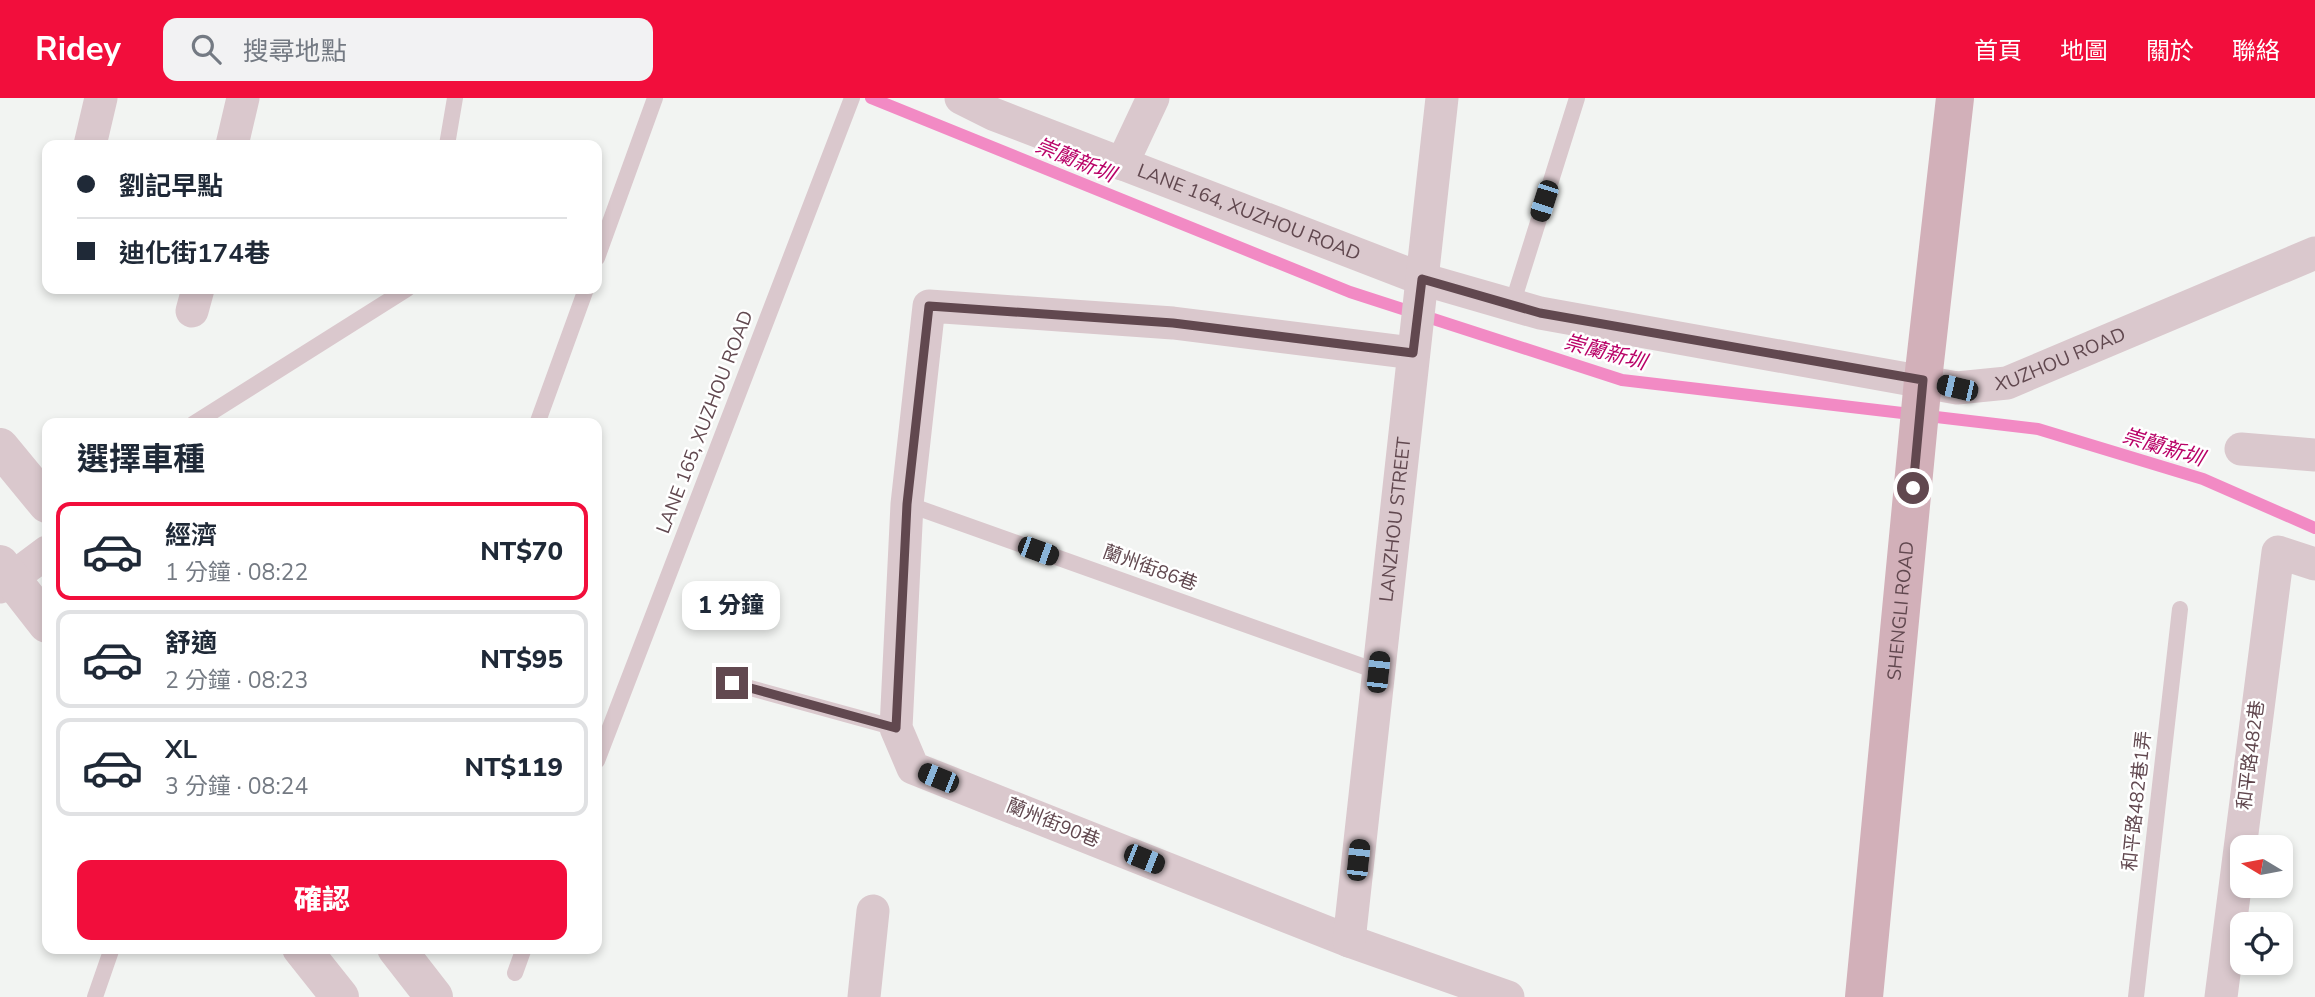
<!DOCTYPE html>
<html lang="zh-TW">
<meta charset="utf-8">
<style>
body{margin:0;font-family:"Nunito Sans","Noto Sans TC",sans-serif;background:#f2f2f3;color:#1f2937;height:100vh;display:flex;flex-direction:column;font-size:26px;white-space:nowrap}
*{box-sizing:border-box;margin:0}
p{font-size:23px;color:#747a83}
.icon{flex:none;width:38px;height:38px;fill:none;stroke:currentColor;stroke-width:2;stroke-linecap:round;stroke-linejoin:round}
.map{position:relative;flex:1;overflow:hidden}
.drawer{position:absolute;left:42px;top:320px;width:560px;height:536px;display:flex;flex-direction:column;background:#fff;border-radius:14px;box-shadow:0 4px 10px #0003}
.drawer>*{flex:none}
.hud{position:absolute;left:42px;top:42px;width:560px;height:154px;border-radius:14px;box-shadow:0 4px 10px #0003;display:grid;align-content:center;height:154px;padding:0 35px;background:#fff}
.needle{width:46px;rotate:280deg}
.buttons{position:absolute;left:2230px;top:737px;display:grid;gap:14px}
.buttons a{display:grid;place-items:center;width:63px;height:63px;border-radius:14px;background:#fff;box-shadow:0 4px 10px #0003;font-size:35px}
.end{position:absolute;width:32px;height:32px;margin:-16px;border:9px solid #61484f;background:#fff;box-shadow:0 0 0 4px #fff}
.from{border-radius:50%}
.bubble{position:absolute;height:49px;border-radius:14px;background:#fff;box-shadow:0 4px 10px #0003;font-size:23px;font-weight:800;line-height:49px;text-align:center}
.car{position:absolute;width:21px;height:42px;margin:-21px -10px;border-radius:9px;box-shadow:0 0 5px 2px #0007;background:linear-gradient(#222 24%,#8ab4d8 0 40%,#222 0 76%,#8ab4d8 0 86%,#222 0)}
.hud b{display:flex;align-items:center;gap:24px;height:66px;font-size:26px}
.hud b+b{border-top:2px solid #e0e1e3}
.hud i{width:18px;height:18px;background:#1f2937}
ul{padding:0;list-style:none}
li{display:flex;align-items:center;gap:21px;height:98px;margin:0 14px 10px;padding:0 21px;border:4px solid #e0e1e3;border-radius:14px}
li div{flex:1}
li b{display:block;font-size:26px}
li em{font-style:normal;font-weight:800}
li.active{border-color:#f20e3c}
li>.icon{width:63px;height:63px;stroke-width:1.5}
h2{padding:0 35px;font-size:32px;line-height:84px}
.action{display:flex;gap:14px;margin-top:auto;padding:14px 35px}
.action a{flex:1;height:80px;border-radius:14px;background:#f20e3c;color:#fff;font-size:28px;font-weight:800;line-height:80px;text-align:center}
header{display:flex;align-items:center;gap:42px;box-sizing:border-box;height:98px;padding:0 35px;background:#f20e3c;color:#fff}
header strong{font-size:33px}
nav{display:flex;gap:38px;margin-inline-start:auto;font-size:24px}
.search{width:490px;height:63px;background:#f2f2f3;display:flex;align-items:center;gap:18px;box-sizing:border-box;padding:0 24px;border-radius:14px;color:#747a83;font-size:26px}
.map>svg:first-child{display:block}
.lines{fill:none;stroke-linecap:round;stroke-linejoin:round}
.stream{stroke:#f28ac4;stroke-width:12}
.service{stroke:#dac8cd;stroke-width:16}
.minor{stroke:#dac8cd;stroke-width:33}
.tertiary{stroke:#dac8cd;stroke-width:38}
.primary{stroke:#d2b0b9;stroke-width:38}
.route{stroke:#61484f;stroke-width:9}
.labels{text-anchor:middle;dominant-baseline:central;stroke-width:5;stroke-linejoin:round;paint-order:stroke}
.street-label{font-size:19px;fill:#61484f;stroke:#fff}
.water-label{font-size:21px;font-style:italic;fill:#b90368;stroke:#fff}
</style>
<header>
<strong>Ridey</strong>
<div class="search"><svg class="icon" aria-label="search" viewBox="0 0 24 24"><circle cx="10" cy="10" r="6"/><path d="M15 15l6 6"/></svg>搜尋地點</div>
<nav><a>首頁</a><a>地圖</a><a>關於</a><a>聯絡</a></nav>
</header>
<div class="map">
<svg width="2315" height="899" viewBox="0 0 2315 899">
<rect width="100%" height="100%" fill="#f2f4f2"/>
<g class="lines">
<polyline class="stream" points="871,0 1350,194 1622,282 2038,331 2203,381 2315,430"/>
<g class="service">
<polyline points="447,47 455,0"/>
<polyline points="597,160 655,0"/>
<polyline points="1512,207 1577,0"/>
<polyline points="193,326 407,191"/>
<polyline points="537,326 586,191"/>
<polyline points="907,406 1379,574"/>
<polyline points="732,585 896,630"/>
<polyline points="597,663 852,0"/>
<polyline points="515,875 524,850"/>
<polyline points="95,899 112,850"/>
<polyline points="2136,899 2180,511"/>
</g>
<g class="minor">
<path id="s1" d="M961 0 993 16 1422 181 1540 215 1957 290 2007 285 2315 155"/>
<polyline points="90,47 101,0"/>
<polyline points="232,47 243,0"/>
<polyline points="1122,66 1153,0"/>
<polyline points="192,213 198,191"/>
<polyline points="1413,255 1173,225 929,208 907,406 896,630 913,670 1349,843 1508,899"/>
<polyline points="2241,351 2315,357"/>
<polyline points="0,489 47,454"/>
<path id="s2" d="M1349 843 1442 0"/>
<polyline points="864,899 873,813"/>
<polyline points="2221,899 2278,454 2315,466"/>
</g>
<g class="tertiary">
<polyline points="0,349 47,406"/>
<polyline points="0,466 47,526"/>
<polyline points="301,850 340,899"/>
<polyline points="396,850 434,899"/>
</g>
<path class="primary" id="s3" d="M1864 899 1923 282 1955 0"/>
</g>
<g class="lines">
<polyline class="route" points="732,585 896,630 907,406 929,208 1173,225 1413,255 1422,181 1540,215 1923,282 1913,390"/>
</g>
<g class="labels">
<g class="street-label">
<text stroke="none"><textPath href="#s1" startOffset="310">LANE 164, XUZHOU ROAD</textPath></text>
<text stroke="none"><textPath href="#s1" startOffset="1150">XUZHOU ROAD</textPath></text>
<text transform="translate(705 324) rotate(-69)">LANE 165, XUZHOU ROAD</text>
<text stroke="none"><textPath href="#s2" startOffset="424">LANZHOU STREET</textPath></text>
<text transform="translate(1150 470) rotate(20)">蘭州街86巷</text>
<text stroke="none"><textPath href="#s3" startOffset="388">SHENGLI ROAD</textPath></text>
<text transform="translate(2251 657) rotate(-83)">和平路482巷</text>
<text transform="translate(2137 703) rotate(-84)">和平路482巷1弄</text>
<text transform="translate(1053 725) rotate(22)">蘭州街90巷</text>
</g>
<g class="water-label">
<text transform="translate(1075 62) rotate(22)">崇蘭新圳</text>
<text transform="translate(1605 254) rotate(15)">崇蘭新圳</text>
<text transform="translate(2163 349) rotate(17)">崇蘭新圳</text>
</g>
</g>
</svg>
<div class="buttons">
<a><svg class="needle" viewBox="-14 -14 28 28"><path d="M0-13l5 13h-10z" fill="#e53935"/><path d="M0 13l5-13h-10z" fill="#747a83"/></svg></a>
<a><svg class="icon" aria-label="locate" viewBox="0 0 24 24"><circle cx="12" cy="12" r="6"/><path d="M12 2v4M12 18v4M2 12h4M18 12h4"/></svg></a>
</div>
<i class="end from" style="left:1913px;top:390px"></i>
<i class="end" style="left:732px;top:585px"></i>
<div class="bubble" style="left:682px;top:483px;width:98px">1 分鐘</div>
<i class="car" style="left:1544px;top:103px;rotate:198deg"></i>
<i class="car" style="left:1957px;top:290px;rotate:283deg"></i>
<i class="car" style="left:1038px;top:453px;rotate:110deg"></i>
<i class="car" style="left:1378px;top:574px;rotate:6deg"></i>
<i class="car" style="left:938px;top:680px;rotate:292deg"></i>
<i class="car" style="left:1144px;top:761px;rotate:112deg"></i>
<i class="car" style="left:1358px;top:762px;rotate:6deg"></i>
<div class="hud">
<b><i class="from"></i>劉記早點</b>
<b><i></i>迪化街174巷</b>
</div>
<section class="drawer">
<h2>選擇車種</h2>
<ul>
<li class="active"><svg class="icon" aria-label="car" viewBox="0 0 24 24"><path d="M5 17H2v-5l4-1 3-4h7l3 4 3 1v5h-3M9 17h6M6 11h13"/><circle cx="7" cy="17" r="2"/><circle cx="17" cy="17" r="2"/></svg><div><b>經濟</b><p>1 分鐘 · 08:22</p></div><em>NT$70</em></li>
<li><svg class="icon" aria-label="car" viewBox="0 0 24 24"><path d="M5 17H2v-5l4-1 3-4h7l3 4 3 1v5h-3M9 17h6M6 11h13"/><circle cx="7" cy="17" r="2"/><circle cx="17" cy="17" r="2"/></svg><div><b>舒適</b><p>2 分鐘 · 08:23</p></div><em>NT$95</em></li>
<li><svg class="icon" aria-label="car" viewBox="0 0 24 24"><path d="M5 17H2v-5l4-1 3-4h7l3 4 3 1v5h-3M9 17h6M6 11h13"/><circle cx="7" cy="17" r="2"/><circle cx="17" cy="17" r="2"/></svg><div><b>XL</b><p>3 分鐘 · 08:24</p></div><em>NT$119</em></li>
</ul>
<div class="action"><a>確認</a></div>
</section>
</div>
